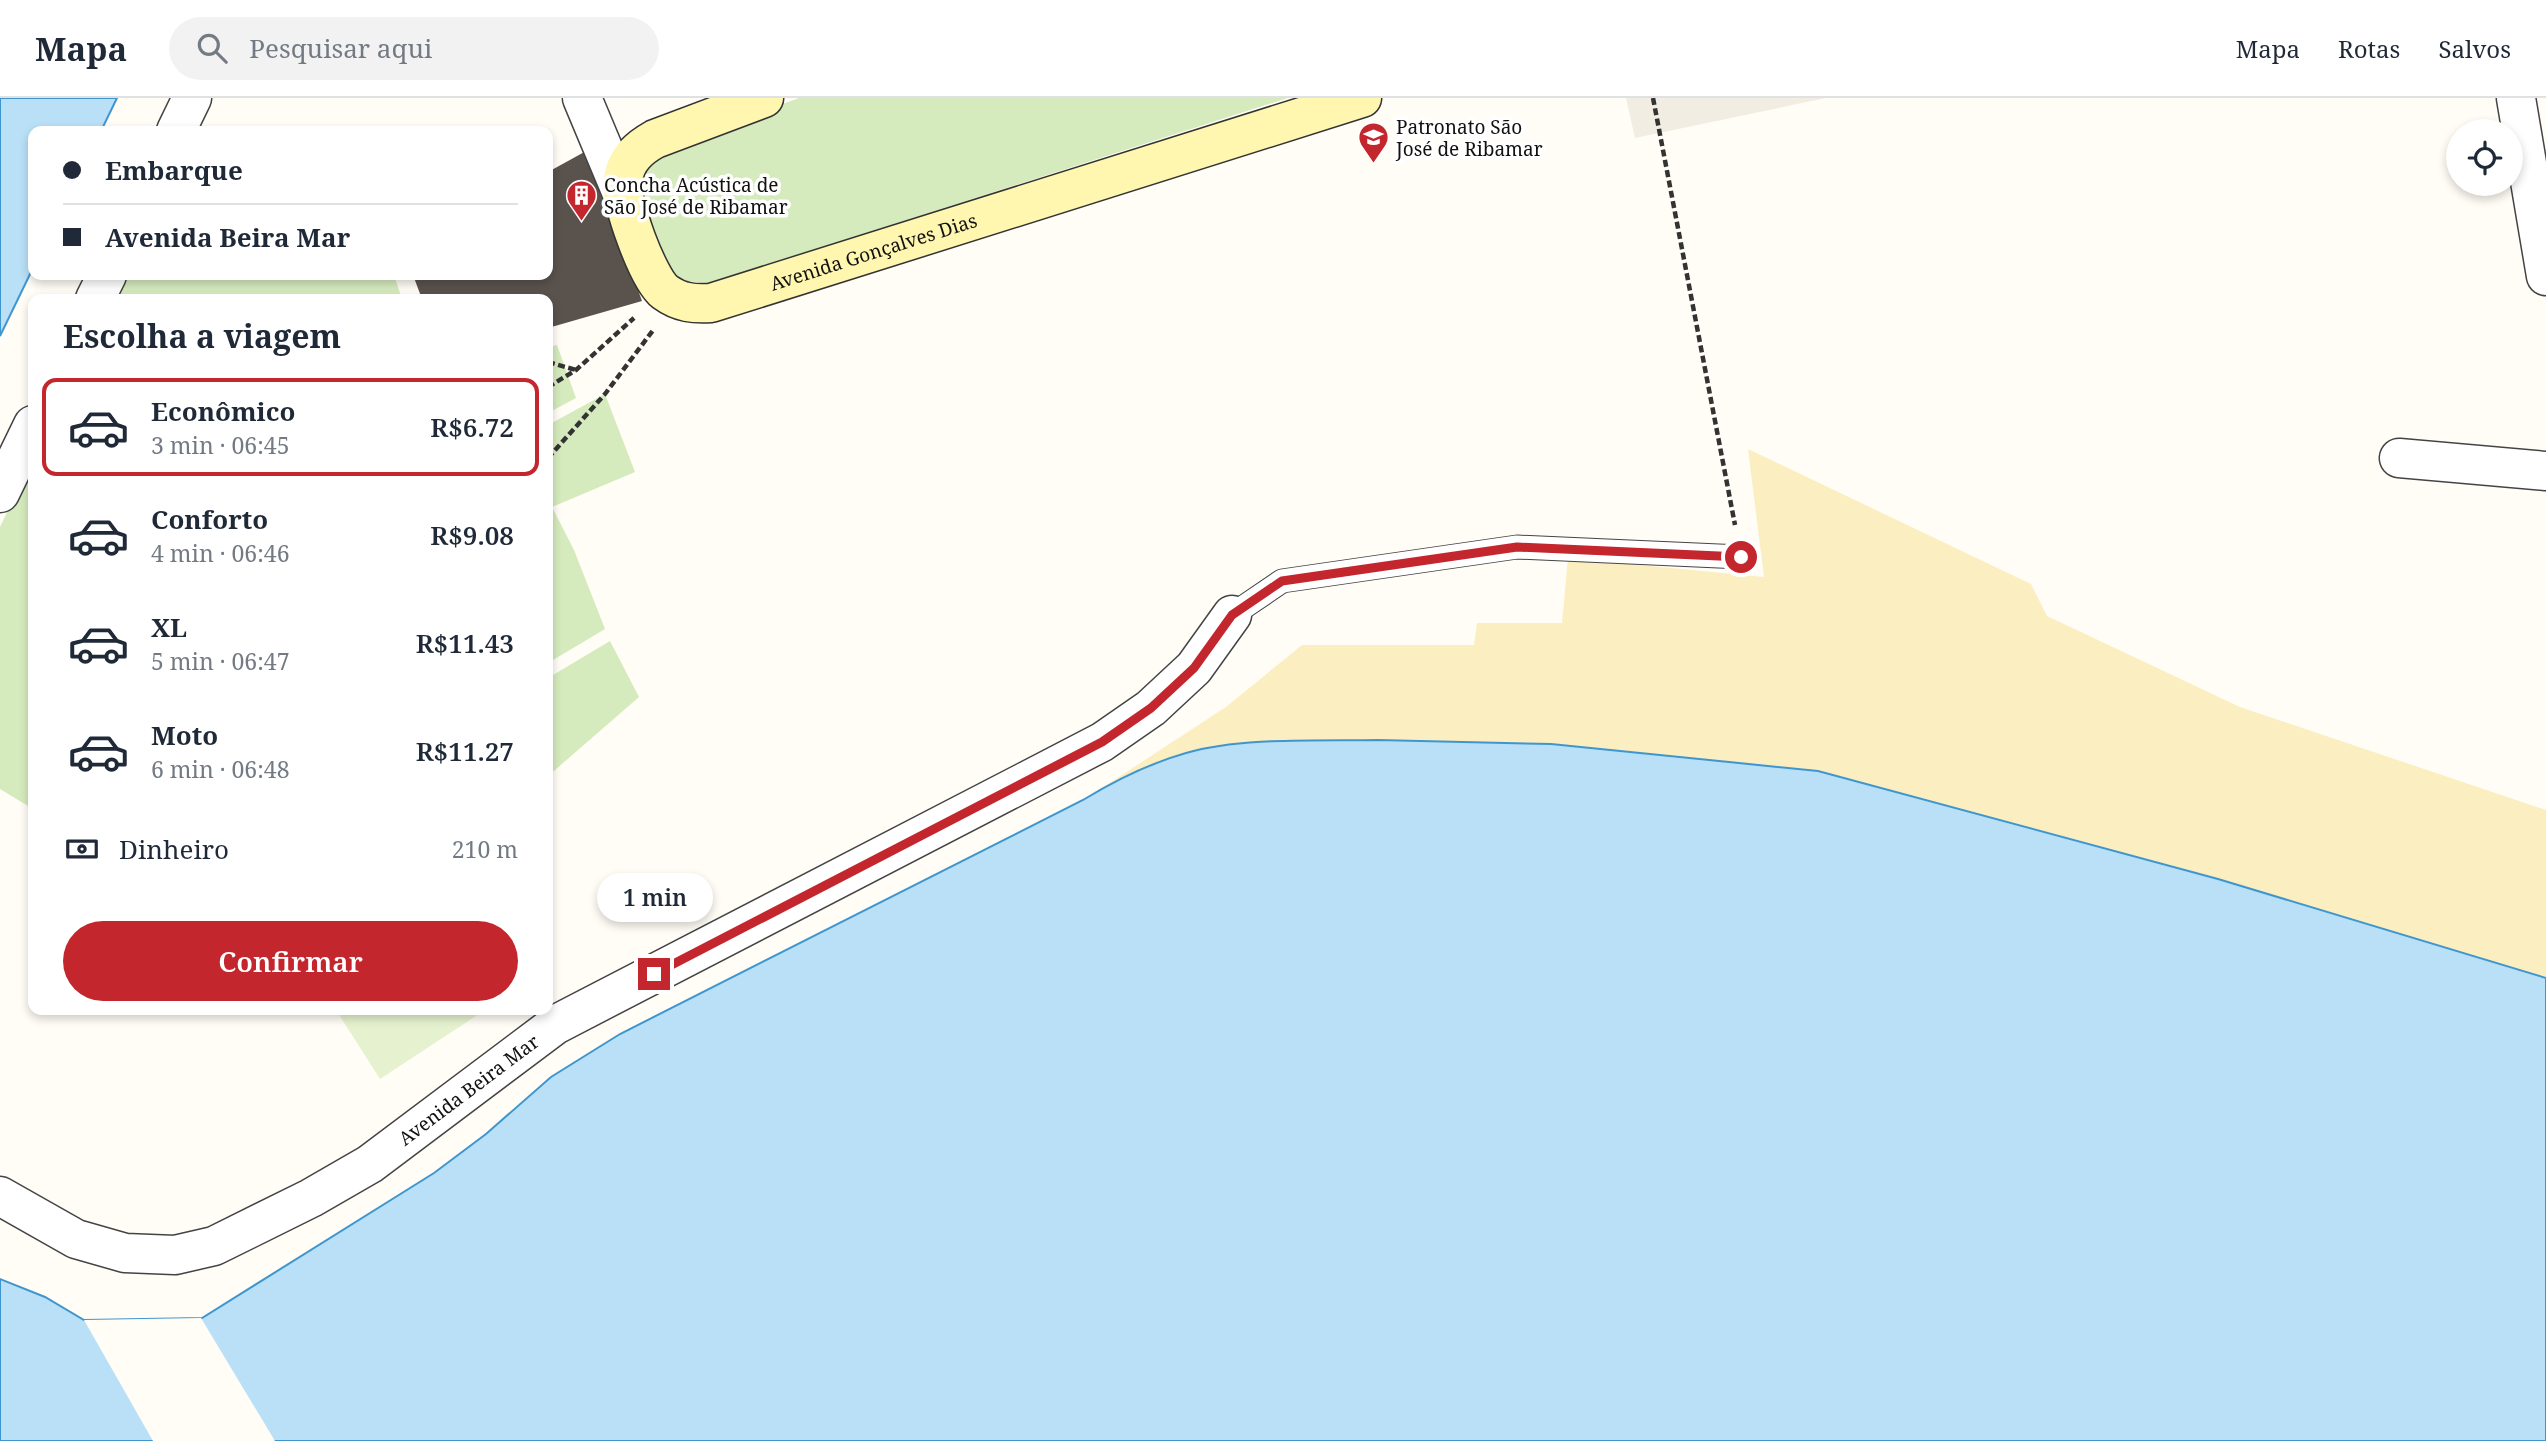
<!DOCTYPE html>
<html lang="pt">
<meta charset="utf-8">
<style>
body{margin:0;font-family:"Noto Serif",serif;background:#f2f2f3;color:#1f2937;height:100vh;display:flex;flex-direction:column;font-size:26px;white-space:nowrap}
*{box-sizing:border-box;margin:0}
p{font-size:23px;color:#747a83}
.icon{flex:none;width:38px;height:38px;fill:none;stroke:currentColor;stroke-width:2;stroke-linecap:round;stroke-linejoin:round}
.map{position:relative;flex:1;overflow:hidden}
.sheet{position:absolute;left:28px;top:196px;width:525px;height:721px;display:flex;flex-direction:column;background:#fff;border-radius:14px;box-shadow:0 4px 10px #0003}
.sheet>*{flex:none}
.hud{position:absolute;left:28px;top:28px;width:525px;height:154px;border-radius:14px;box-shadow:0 4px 10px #0003;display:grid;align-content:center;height:154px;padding:0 35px;background:#fff}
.tools{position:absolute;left:2446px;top:21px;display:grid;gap:14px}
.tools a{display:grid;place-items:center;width:77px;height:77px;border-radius:50%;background:#fff;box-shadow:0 4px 10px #0003;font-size:35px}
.end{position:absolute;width:32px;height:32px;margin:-16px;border:9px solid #c4262e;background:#fff;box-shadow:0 0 0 4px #fff}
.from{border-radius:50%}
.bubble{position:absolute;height:49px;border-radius:24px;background:#fff;box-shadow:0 4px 10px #0003;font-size:23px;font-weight:600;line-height:49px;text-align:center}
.hud b{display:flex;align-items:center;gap:24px;height:66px;font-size:26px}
.hud b+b{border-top:2px solid #e0e1e3}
.hud i{width:18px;height:18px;background:#1f2937}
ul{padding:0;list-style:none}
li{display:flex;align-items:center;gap:21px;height:98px;margin:0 14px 10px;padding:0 21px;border:4px solid transparent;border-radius:14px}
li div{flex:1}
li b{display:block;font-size:26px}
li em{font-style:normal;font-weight:600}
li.current{border-color:#c4262e}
li>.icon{width:63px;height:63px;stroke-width:1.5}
h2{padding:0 35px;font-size:32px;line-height:84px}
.pay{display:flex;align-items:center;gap:18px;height:77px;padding:0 35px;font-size:26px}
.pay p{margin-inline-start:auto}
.cta{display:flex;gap:14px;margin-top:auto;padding:14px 35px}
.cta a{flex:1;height:80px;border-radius:42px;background:#c4262e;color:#fff;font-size:28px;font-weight:600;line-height:80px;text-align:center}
header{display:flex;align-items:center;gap:42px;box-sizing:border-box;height:98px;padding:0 35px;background:#fff;border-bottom:2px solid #e0e1e3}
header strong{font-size:33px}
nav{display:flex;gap:38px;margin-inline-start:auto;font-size:24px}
.search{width:490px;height:63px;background:#f2f2f3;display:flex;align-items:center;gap:18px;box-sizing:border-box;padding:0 24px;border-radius:38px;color:#747a83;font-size:26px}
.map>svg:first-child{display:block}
.green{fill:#d5ebbd}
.sand{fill:#fbeec1}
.pitch{fill:#e6f2cf}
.plaza{fill:#f1ede2}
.water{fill:#b9e0f7;stroke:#3f96cf;stroke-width:2}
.pier{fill:#fffdf5}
.building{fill:#5a524d}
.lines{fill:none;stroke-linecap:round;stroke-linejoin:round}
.service-casing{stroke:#444;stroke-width:25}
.minor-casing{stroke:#444;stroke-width:41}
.tertiary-casing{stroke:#444;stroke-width:41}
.secondary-casing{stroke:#333;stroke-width:41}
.path{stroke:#333;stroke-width:4.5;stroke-dasharray:7 3.5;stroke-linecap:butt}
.service{stroke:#fff;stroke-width:23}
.minor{stroke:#fff;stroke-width:38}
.tertiary{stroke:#fff;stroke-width:38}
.secondary{stroke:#fff6b0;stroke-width:38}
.route{stroke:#c4262e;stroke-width:9}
.labels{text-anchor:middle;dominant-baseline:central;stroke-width:7;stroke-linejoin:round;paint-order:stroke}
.poi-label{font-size:19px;fill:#111;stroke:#fff;text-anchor:start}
.street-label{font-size:19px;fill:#111;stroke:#fff}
</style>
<header>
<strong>Mapa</strong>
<div class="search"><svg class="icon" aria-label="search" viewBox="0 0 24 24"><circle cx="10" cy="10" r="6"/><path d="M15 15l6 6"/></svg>Pesquisar aqui</div>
<nav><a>Mapa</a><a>Rotas</a><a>Salvos</a></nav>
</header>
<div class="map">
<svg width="2546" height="1343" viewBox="0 0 2546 1343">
<rect width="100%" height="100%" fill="#fffdf5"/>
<g class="green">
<polygon points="799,0 1288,0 709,185 683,183 664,173 636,81 658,51"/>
<polygon points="123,177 394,177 402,201 111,201"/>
<polygon points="557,247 576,300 548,315 548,249"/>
<polygon points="605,296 635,374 552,409 574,452 605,531 548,565 548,327"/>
<polygon points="33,360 33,711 0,691 0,429"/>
<polygon points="610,543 639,599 548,678 548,580"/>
</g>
<polygon class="sand" points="1748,351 2031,486 2047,518 2240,609 2546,712 2546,880 2218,781 1818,673 1551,646 1105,688 1226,609 1302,547 1474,547 1477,525 1562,525 1568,460 1764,479"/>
<polygon class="pitch" points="336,912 485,912 380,981"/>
<polygon class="plaza" points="1626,0 1826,0 1635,40"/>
<g class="water">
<polygon points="0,0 117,0 101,33 33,33 33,170 0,238"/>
<path d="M1378 642 1551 646 1818 673 2218 781 2546 880V1343H0V1181L45 1199 84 1222 202 1220 434 1075 486 1036 551 979 620 936 1083 702C1114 683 1151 665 1186 655 1241 639 1321 643 1378 642Z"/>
</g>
<polygon class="pier" points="201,1220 275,1343 153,1343 84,1222"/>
<polygon class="building" points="588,52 642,203 548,230 548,201 422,201 413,177 548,177 548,74"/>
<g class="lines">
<defs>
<polyline id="service" points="1232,517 1282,483 1517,449 1741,459"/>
<g id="minor">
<polyline points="582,0 623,98"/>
<polyline points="2516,0 2546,178"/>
<polyline points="2399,360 2546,373"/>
</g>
<g id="tertiary">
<polyline points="176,33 192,0"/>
<polyline points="95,201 107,177"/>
<polyline points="0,395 33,327"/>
<path id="s1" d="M0 1098 76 1141 125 1155 175 1157 214 1148 311 1100 370 1066 555 927 1102 644 1151 610 1194 570 1232 517"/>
</g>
<g id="secondary">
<path id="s2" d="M764 0 655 41C639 50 626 61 623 81 619 102 648 181 665 194 680 205 694 206 711 205L1362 0"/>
</g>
</defs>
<use href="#service" class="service-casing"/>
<use href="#minor" class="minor-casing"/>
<use href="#tertiary" class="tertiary-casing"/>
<use href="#secondary" class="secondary-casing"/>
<g class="path">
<polyline points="1653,0 1735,427"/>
<polyline points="548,264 576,272"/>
<polyline points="548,289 576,272 634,220"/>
<polyline points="548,360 605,296 654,231"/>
</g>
<use href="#service" class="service"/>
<use href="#minor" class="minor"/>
<use href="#tertiary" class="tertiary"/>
<use href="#secondary" class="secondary"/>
</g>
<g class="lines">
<polyline class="route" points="654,876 1102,644 1151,610 1194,570 1232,517 1282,483 1517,449 1741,459"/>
</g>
<defs>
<symbol id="school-pin" viewBox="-11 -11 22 30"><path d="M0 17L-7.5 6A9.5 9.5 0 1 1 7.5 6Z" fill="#c4262e" stroke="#fff"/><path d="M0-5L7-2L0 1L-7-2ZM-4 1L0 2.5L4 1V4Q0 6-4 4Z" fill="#fff"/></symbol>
<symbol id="building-pin" viewBox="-11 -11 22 30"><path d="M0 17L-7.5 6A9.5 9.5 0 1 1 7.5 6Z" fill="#c4262e" stroke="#fff"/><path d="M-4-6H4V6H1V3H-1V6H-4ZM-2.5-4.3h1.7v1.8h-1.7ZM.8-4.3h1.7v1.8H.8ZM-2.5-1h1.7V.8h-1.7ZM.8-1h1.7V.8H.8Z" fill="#fff"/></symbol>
</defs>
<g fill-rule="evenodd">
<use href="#school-pin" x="1356" y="22" width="35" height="47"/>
<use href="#building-pin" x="564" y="80" width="35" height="47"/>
</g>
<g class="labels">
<g class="poi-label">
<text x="1396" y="29">Patronato São<tspan x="1396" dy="22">José de Ribamar</tspan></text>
<text x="604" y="87">Concha Acústica de<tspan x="604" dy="22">São José de Ribamar</tspan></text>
</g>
<g class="street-label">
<text stroke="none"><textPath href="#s2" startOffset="511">Avenida Gonçalves Dias</textPath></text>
<text stroke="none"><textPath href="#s1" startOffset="528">Avenida Beira Mar</textPath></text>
</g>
</g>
</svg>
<div class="tools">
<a><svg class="icon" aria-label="locate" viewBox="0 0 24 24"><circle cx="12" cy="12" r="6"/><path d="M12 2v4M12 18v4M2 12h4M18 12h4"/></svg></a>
</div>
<i class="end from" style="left:1741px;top:459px"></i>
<i class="end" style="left:654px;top:876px"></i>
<div class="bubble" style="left:597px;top:775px;width:116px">1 min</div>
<div class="hud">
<b><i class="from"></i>Embarque</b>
<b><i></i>Avenida Beira Mar</b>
</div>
<section class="sheet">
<h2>Escolha a viagem</h2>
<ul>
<li class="current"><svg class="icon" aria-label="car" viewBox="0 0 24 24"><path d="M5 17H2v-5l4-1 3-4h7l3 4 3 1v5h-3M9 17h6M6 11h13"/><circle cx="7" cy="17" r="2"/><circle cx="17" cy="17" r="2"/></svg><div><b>Econômico</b><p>3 min · 06:45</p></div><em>R$6.72</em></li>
<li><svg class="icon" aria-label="car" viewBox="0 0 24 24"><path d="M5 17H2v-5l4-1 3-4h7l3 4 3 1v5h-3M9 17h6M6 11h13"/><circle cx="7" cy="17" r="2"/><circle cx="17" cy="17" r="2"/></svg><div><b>Conforto</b><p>4 min · 06:46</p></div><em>R$9.08</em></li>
<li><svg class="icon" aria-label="car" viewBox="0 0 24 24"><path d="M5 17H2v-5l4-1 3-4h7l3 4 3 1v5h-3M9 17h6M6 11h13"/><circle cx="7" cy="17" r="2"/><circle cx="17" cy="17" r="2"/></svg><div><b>XL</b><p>5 min · 06:47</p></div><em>R$11.43</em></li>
<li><svg class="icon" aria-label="car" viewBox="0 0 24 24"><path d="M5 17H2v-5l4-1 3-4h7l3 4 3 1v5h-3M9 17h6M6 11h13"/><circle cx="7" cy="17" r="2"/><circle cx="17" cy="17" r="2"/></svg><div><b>Moto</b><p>6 min · 06:48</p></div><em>R$11.27</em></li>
</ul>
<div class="pay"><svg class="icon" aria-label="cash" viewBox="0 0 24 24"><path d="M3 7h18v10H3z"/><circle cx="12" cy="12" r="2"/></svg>Dinheiro<p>210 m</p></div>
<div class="cta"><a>Confirmar</a></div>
</section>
</div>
